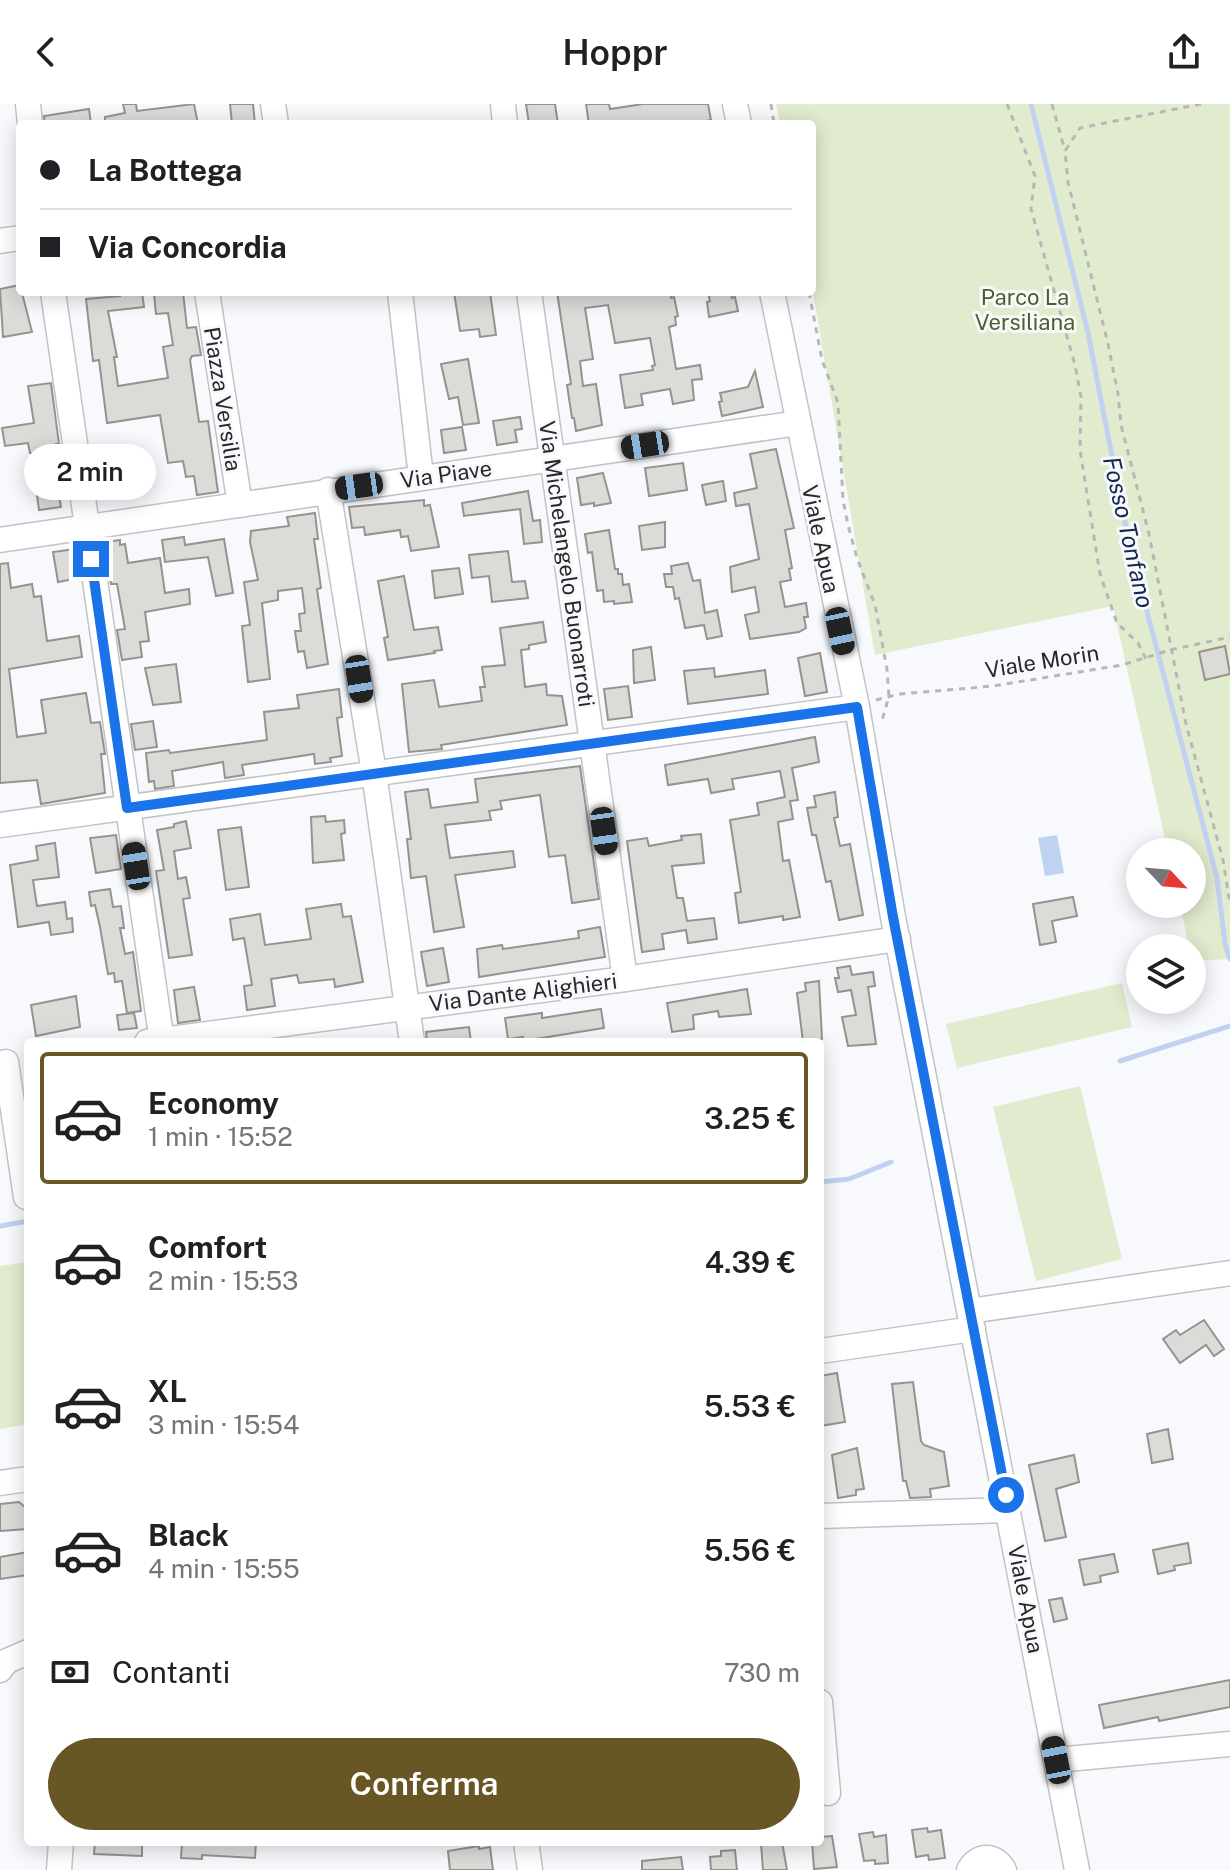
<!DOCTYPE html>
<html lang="it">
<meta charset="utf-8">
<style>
body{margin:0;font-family:"Public Sans",sans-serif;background:#f6f6f6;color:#202124;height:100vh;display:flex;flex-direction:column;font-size:30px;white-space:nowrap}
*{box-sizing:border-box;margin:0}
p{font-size:26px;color:#757577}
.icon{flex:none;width:44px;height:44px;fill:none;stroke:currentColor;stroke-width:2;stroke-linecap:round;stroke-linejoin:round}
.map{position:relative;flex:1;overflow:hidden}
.details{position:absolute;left:24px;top:934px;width:800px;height:808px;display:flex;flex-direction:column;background:#fff;border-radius:8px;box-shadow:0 4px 20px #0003}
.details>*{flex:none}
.guide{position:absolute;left:16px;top:16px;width:800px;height:176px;border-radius:8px;box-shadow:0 4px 20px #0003;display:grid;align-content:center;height:176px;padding:0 24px;background:#fff}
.needle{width:52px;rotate:116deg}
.controls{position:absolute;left:1126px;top:734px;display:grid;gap:16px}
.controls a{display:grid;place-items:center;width:80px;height:80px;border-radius:50%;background:#fff;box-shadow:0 4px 20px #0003;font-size:40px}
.end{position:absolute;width:36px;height:36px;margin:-18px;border:10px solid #1a73e8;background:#fff;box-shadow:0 0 0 4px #fff}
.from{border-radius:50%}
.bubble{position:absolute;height:56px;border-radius:28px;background:#fff;box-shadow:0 4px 20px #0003;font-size:26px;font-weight:600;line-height:56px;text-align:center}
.car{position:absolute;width:24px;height:48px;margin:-24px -12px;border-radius:10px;box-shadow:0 0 6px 2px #0007;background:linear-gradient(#222 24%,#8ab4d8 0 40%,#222 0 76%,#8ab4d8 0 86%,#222 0)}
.guide b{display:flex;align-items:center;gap:28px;height:76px;font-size:30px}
.guide b+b{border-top:2px solid #e0e0e0}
.guide i{width:20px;height:20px;background:#202124}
ul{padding:14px 0 0;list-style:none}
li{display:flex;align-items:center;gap:24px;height:132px;margin:0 16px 12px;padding:0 8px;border:4px solid transparent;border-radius:8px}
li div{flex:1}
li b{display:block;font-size:30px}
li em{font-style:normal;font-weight:600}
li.selected{border-color:#685624}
li>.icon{width:72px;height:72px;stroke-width:1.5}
.pay{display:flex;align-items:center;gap:20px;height:88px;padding:0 24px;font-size:30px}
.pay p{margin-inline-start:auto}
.button{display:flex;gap:16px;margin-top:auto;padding:16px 24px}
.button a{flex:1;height:92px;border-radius:48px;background:#685624;color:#fff;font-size:32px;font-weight:600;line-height:92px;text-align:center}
header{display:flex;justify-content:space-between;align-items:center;height:104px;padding:0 24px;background:#fff;font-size:36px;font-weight:600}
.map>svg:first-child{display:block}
.park{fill:#e1ebcd}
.water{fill:#c0d2f2}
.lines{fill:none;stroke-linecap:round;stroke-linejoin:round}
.stream{stroke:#c0d2f2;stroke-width:5}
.building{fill:#dddbd8;stroke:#959390;stroke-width:2}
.minor-casing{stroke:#c2c3c6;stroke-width:27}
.path{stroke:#b7b7ba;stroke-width:3;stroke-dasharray:6 6;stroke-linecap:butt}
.minor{stroke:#fff;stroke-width:24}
.route{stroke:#1a73e8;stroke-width:10}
.labels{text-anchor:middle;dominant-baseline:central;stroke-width:6;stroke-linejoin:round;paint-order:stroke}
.park-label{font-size:22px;fill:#4f5d29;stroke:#f8f9fc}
.street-label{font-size:22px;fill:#282829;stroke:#f8f9fc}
.water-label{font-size:24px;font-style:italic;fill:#13274f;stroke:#f8f9fc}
</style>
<header><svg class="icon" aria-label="back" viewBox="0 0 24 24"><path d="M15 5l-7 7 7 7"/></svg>Hoppr<svg class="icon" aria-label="share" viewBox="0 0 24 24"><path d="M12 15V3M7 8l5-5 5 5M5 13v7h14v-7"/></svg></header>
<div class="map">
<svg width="1230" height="1766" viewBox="0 0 1230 1766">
<rect width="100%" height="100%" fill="#f8f9fc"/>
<g class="park">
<polygon points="776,0 1230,0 1230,855 1192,857 1192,844 1189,844 1180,800 1192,800 1192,748 1168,748 1113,502 875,551 812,183 812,20 780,20"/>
<polygon points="1122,879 1132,923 957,964 946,920"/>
<polygon points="1080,982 1122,1155 1036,1177 993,1003"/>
<polygon points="28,1158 28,1320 0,1325 0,1162"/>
</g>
<polygon class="water" points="1057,731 1064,769 1045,772 1038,734"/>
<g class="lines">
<g class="stream">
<polyline points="1031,0 1088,229 1129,439 1217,774 1225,840 1230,855"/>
<polyline points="1120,957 1230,922"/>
<polyline points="820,1078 849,1075 891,1058"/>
<polyline points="0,1122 28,1117"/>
</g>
</g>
<g class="building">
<polygon points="123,0 136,0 137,7 194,0 198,20 105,20 105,13 125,9"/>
<polygon points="230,0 253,0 255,20 232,20"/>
<polygon points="526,0 555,0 558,20 529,20"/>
<polygon points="586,0 609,0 610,5 643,0 708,0 711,16 690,20 589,20"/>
<polygon points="89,5 91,20 45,20 44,12"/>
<polygon points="20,181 32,228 3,233 0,185"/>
<polygon points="120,188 142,188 144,203 108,207 117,253 114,253 118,282 168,274 163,243 173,241 168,209 156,210 154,190 183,188 187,224 196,223 201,251 192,252 190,256 199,318 208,317 218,388 197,391 194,372 186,373 183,357 168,359 160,311 107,319 99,256 93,257 86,195 120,192"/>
<polygon points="454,188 490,188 496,231 480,233 479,225 460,227"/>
<polygon points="557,188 670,188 671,194 674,193 678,212 675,213 676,221 669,223 676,265 700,261 702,275 692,276 694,296 673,300 670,285 641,290 643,301 625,304 620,271 653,266 652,262 655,261 650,234 615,239 608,201 585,204 593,255 580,257 583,282 596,280 602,321 576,327 574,314 572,314 567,281 571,280"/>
<polygon points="708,188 731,188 732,194 735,193 738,207 709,213 707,198 710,197"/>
<polygon points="468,255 479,319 463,321 458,293 449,295 441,260"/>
<polygon points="755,267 763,303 722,312 719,298 722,297 720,289 748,283"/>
<polygon points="51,279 59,340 56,340 57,346 51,346 61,403 39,406 37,391 40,387 34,349 30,349 28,339 5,342 2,324 34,319 28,282"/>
<polygon points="520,313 522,325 515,326 517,338 497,341 493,317"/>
<polygon points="462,323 466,346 444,349 441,326"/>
<polygon points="776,345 794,424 785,426 792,464 789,465 791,476 780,478 785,503 806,499 808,513 804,513 806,524 799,528 750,535 745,511 759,508 755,483 732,488 730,463 759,455 749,400 736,402 734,389 757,384 750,350"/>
<polygon points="683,359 687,386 649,392 645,364"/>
<polygon points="603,369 611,399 594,402 594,399 581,401 577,374"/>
<polygon points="723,377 726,397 706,401 702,381"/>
<polygon points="528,387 533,417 540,416 542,438 524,440 520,405 464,412 462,399"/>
<polygon points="424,396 424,402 430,401 439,443 411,447 408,432 401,433 400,426 365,431 364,423 352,424 349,403"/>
<polygon points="315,409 318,435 314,435 321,484 317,485 328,560 307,564 304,547 298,548 295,527 301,527 299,510 305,509 302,484 278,487 278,496 262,499 270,575 248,578 242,522 250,521 244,478 258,476 250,438 251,427 289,422 287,413"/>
<polygon points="665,418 665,443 642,446 639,422"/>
<polygon points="609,426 615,465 618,465 618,470 622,470 623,481 629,480 632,498 614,500 614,497 604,498 603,486 597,487 592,448 588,449 585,430"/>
<polygon points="184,433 185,441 224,435 233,489 216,492 208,453 165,458 162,436"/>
<polygon points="120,436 120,441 125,440 128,459 160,454 165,489 189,485 190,500 145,508 149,537 140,538 142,553 122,556 117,526 125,525 117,480 111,480 105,438"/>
<polygon points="75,445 79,474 58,478 53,448"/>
<polygon points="508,447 512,478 525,477 528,494 492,498 489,472 472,474 469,451"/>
<polygon points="8,459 11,484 32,480 34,493 41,492 47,537 79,532 82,553 9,565 17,633 46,629 41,596 86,589 91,619 100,618 105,650 101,650 105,689 41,700 37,676 0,679 0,460"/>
<polygon points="688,459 693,477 700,476 705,509 717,506 722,532 707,535 704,521 685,524 679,494 675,495 673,483 666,483 664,470 672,470 671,462"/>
<polygon points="459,464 463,490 435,494 432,467"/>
<polygon points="404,472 414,526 438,523 442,546 434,547 435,549 388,556 384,534 388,533 378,477"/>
<polygon points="543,518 546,538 529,541 529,545 521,546 525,583 546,580 547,591 562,592 567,621 441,641 442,645 409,648 402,580 434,576 439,603 482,597 480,583 485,583 482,563 505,561 500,524"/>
<polygon points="1225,542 1230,570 1205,576 1199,548"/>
<polygon points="651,543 655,576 634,579 633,546"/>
<polygon points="820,549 827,588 805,592 798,554"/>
<polygon points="176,560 181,598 153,601 145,564"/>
<polygon points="714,564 715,573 765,566 768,590 688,600 684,567"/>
<polygon points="628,582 632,613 608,616 604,585"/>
<polygon points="339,585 342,613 337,614 342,652 330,654 331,658 315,660 314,650 242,661 244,671 225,674 223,658 172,667 174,682 155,685 154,677 149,678 146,649 169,646 170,649 267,636 264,608 299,604 297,591"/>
<polygon points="153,617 157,643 135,646 131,620"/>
<polygon points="815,633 819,658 792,664 798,696 790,697 793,715 778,718 783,757 789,756 800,813 783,816 783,812 739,819 735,789 741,788 730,716 759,711 757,699 785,693 780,667 732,675 734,685 711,689 708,675 668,681 665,661"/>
<polygon points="580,662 599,795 572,799 565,751 549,753 540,691 500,697 502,705 489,707 491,716 445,721 450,754 513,747 515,763 455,771 464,823 434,828 426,772 411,774 407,735 411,735 405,688 428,685 431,704 478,698 475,675"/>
<polygon points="835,688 838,713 834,714 840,742 850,740 863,811 839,816 831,777 826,778 816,731 812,731 807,704 816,703 814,692"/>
<polygon points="325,712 326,718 344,716 345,729 341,730 344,756 313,759 311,713"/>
<polygon points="186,717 191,744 174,747 178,775 186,773 190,794 183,795 192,851 169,854 156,767 164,766 157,726 174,723 174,720"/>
<polygon points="241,723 249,783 226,786 218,726"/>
<polygon points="701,730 704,759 672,762 677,794 683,794 687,817 714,814 717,835 688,839 686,826 662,830 664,845 642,848 627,737 647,734 649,742 682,736 681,732"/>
<polygon points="116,731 121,765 96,769 90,734"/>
<polygon points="55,739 59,773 33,776 37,802 65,798 67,815 72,814 73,828 51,831 49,818 18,823 10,761 38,756 36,742"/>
<polygon points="110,785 113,803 121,802 124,824 120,824 125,850 133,848 141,907 127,909 122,877 115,878 114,869 108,870 100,823 95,801 91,802 89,788"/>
<polygon points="1073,793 1077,812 1052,817 1056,838 1040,841 1033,800"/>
<polygon points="341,800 343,813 351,812 363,878 335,883 334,875 299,879 297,871 271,875 275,902 247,906 244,882 252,881 244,834 233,836 230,815 260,810 265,841 311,835 306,805"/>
<polygon points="600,823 605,853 479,873 477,845 502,841 503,845 579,834 578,827"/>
<polygon points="443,844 449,878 427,882 421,848"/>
<polygon points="850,862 852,871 873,868 875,882 868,883 876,940 848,942 842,913 856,911 851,886 838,888 835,874 839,874 837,864"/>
<polygon points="819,877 822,935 818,938 803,938 797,889 806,887 805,879"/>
<polygon points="194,883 200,916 178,919 174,886"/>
<polygon points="747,885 751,910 719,913 718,907 693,911 694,925 672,928 667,899"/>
<polygon points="76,892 80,923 36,932 31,901"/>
<polygon points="601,905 604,924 523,937 523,933 508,935 505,914 542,909 542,914"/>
<polygon points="134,909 137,924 119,926 117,911"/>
<polygon points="469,923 471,938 427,938 426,928"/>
<polygon points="1204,1216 1224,1245 1214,1252 1206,1241 1180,1259 1163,1235 1176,1226 1180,1231"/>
<polygon points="837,1269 845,1318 820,1322 820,1272"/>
<polygon points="913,1278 921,1337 924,1341 944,1348 949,1382 930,1385 931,1393 910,1394 906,1377 903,1377 892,1280"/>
<polygon points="1168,1325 1173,1355 1152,1359 1147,1330"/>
<polygon points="857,1344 864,1385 856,1386 856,1391 838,1394 832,1351"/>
<polygon points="1074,1351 1079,1378 1056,1385 1066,1433 1045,1437 1029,1361"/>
<polygon points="19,1398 26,1404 27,1425 0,1427 0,1400"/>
<polygon points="1188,1439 1191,1459 1174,1462 1175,1466 1158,1470 1153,1446"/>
<polygon points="28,1448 28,1471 0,1475 0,1453"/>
<polygon points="1114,1450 1118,1468 1100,1472 1101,1478 1084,1481 1079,1456"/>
<polygon points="1062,1494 1067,1515 1054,1518 1049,1496"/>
<polygon points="1230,1576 1230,1603 1159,1617 1158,1613 1104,1624 1099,1601"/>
<polygon points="927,1724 928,1728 941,1726 945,1754 929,1756 928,1751 916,1753 912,1726"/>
<polygon points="873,1728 874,1733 886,1731 888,1759 875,1760 875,1756 864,1757 859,1730"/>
<polygon points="832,1732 837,1763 814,1765 812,1738 820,1738 820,1733"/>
<polygon points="95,1738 142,1738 142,1752 94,1750"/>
<polygon points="182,1738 256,1738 255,1754 202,1751 202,1755 181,1754"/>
<polygon points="782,1738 787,1766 763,1766 761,1740"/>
<polygon points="479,1742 479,1745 490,1743 493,1766 450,1766 448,1747"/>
<polygon points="735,1746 737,1766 711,1766 710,1753 721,1752 721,1747"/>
<polygon points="681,1753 683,1766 642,1766 642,1757"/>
</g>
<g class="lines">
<defs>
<g id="minor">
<polyline points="28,0 30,20"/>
<polyline points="273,0 276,20"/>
<polyline points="503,0 505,20"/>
<polyline points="735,0 739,20"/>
<polyline points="0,137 20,134"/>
<polyline points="53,188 162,938"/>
<polyline points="207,188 240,401"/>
<polyline points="400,188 421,373"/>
<polyline points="529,188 625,875"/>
<polyline points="772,188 857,603 893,813 1077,1766"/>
<polyline points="328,386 374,669 412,938"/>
<polyline points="0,436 798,319"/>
<polyline points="0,721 857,603"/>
<polyline points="147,938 625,875 898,835"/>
<polyline points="6,958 26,1093"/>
<polyline points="970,1207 1230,1169"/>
<polyline points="820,1247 973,1225"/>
<polyline points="0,1379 28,1375"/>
<polyline points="820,1412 1008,1406"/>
<polyline points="0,1566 7,1557 28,1548"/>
<polyline points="820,1598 828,1689"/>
<polyline points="1056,1656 1230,1640"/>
<polyline points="526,1738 530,1766"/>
<polyline points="59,1766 61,1738"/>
<path d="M969 1766C978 1750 995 1750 1004 1766"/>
</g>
</defs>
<use href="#minor" class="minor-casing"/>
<g class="path">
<polyline points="771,0 774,20"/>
<polyline points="1007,0 1035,72 1031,105 1075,261 1081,293 1080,346 1100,470 1117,519 1138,539 1146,555"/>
<polyline points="1052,0 1065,47"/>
<polyline points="1201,0 1080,24 1065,47 1068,78 1108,240 1118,290 1121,321 1149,430 1186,620 1223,756 1230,800"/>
<polyline points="809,188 822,256 838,299 843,396 848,421 857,454 875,501 887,565 889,592 881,620"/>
<polyline points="876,596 900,590 993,582 1122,561 1170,546 1230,533"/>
</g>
<use href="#minor" class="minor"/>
</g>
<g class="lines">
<polyline class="route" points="91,455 127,704 857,603 893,813 1006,1391"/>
</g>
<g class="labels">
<g class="park-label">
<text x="1025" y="193">Parco La<tspan x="1025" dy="25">Versiliana</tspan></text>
</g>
<g class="street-label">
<text transform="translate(223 295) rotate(81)">Piazza Versilia</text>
<text transform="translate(446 370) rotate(-8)">Via Piave</text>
<text transform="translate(821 435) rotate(78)">Viale Apua</text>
<text transform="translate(567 460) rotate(82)">Via Michelangelo Buonarroti</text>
<text transform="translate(1042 557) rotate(-9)">Viale Morin</text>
<text transform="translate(523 888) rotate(-7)">Via Dante Alighieri</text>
<text transform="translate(1026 1495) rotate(79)">Viale Apua</text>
</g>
<g class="water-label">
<text transform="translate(1129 428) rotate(77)">Fosso Tonfano</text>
</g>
</g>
</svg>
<div class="controls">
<a><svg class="needle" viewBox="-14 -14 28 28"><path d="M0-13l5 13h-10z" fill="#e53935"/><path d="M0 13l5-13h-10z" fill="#757577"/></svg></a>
<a><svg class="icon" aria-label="layers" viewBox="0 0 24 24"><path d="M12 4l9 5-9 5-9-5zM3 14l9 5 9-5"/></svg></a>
</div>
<i class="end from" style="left:1006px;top:1391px"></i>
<i class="end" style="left:91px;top:455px"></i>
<div class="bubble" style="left:24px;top:340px;width:132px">2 min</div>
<i class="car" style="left:645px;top:341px;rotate:261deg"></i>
<i class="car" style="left:359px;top:382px;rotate:262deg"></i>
<i class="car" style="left:840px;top:527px;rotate:168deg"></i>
<i class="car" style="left:359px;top:575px;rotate:171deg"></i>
<i class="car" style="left:604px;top:727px;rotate:172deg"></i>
<i class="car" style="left:136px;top:762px;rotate:351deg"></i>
<i class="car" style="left:1056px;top:1656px;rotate:349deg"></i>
<div class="guide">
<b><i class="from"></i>La Bottega</b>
<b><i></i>Via Concordia</b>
</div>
<section class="details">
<ul>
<li class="selected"><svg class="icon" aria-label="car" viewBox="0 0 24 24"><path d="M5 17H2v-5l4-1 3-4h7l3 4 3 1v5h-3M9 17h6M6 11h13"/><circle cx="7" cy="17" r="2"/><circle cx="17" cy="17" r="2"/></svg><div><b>Economy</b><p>1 min · 15:52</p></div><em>3.25 €</em></li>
<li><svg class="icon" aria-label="car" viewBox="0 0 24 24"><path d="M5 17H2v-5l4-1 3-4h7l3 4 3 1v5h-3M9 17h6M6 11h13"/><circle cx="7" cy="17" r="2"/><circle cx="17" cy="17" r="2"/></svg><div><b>Comfort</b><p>2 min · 15:53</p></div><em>4.39 €</em></li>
<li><svg class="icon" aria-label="car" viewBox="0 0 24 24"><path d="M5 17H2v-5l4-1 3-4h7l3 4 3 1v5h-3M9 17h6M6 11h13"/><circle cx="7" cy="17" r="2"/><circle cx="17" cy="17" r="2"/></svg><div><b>XL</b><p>3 min · 15:54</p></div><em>5.53 €</em></li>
<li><svg class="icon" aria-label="car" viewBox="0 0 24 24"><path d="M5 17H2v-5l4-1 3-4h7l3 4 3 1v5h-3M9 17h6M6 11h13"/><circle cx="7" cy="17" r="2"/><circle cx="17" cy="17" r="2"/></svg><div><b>Black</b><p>4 min · 15:55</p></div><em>5.56 €</em></li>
</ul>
<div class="pay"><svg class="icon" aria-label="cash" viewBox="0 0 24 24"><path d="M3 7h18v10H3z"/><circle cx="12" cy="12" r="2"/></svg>Contanti<p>730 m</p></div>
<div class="button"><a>Conferma</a></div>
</section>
</div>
